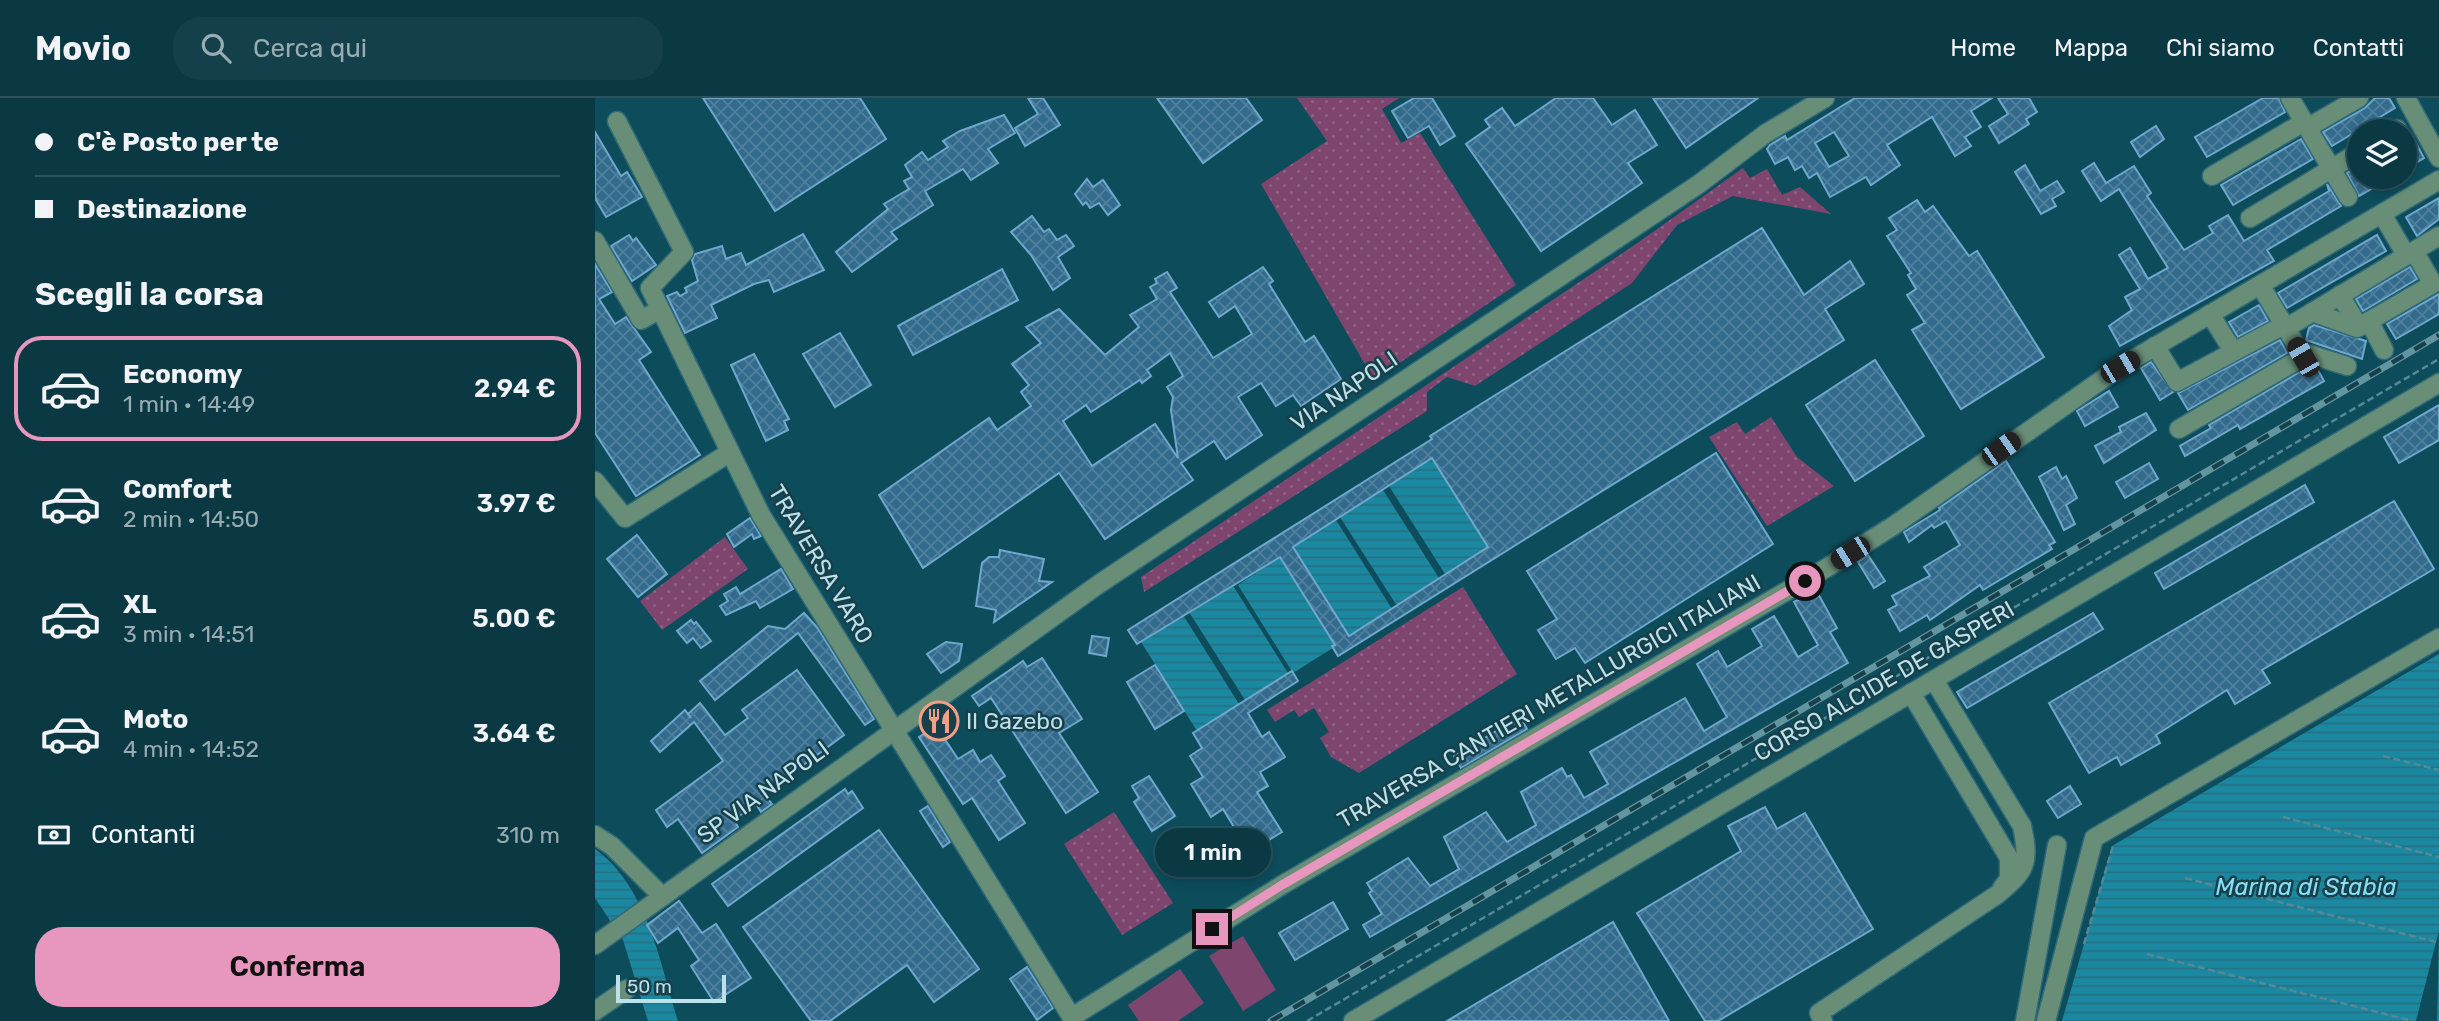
<!DOCTYPE html>
<html lang="it">
<meta charset="utf-8">
<style>
body{margin:0;font-family:Rubik,sans-serif;background:#13404b;color:#f1f3f6;height:100vh;display:flex;flex-direction:column;font-size:26px;white-space:nowrap}
*{box-sizing:border-box;margin:0}
p{font-size:23px;color:#99acb2}
.icon{flex:none;width:38px;height:38px;fill:none;stroke:currentColor;stroke-width:2;stroke-linecap:round;stroke-linejoin:round}
.map{position:relative;flex:1;overflow:hidden}
.panel{display:flex;flex-direction:column;background:#0a3944;width:595px}
.panel>*{flex:none}
.guide{display:grid;align-content:center;height:154px;padding:0 35px;background:#0a3944}
.fabs{position:absolute;left:1752px;top:21px;display:grid;gap:14px}
.fabs a{display:grid;place-items:center;width:70px;height:70px;border-radius:50%;background:#0a3944;box-shadow:0 4px 10px #0003,0 0 0 2px #2a535d;font-size:35px}
.scale{position:absolute;left:21px;bottom:18px;width:110px;box-sizing:border-box;padding-left:7px;border:4px solid #bde1eb;border-top:0;font-size:19px;line-height:24px;white-space:nowrap;color:#bde1eb;-webkit-text-stroke:5px #17404a;paint-order:stroke}
.end{position:absolute;width:32px;height:32px;margin:-16px;border:9px solid #e797bd;background:#111;box-shadow:0 0 0 4px #111}
.from{border-radius:50%}
.bubble{position:absolute;height:49px;border-radius:24px;background:#0a3944;box-shadow:0 4px 10px #0003,0 0 0 2px #2a535d;font-size:23px;font-weight:600;line-height:49px;text-align:center}
.car{position:absolute;width:21px;height:42px;margin:-21px -10px;border-radius:9px;box-shadow:0 0 5px 2px #0007;background:linear-gradient(#222 24%,#8ab4d8 0 40%,#222 0 76%,#8ab4d8 0 86%,#222 0)}
.guide b{display:flex;align-items:center;gap:24px;height:66px;font-size:26px}
.guide b+b{border-top:2px solid #2a535d}
.guide i{width:18px;height:18px;background:#f1f3f6}
ul{padding:0;list-style:none}
li{display:flex;align-items:center;gap:21px;height:105px;margin:0 14px 10px;padding:0 21px;border:4px solid transparent;border-radius:28px}
li div{flex:1}
li b{display:block;font-size:26px}
li em{font-style:normal;font-weight:600}
li.current{border-color:#e797bd}
li>.icon{width:63px;height:63px;stroke-width:1.5}
h2{padding:0 35px;font-size:32px;line-height:84px}
.pay{display:flex;align-items:center;gap:18px;height:77px;padding:0 35px;font-size:26px}
.pay p{margin-inline-start:auto}
.action{display:flex;gap:14px;margin-top:auto;padding:14px 35px}
.action a{flex:1;height:80px;border-radius:28px;background:#e797bd;color:#111;font-size:28px;font-weight:600;line-height:80px;text-align:center}
header{display:flex;align-items:center;gap:42px;box-sizing:border-box;height:98px;padding:0 35px;background:#0a3944;border-bottom:2px solid #2a535d}
header strong{font-size:33px}
nav{display:flex;gap:38px;margin-inline-start:auto;font-size:24px}
.search{width:490px;height:63px;background:#13404b;display:flex;align-items:center;gap:18px;box-sizing:border-box;padding:0 24px;border-radius:28px;color:#99acb2;font-size:26px}
main{display:flex;flex:1;min-height:0}
.map>svg:first-child{display:block}
.grass{fill:url(#grass-dots)}
.pitch{fill:#7e466f}
.water{fill:url(#water-rules)}
.pier{fill:#0d4c5b}
.building{fill:url(#building-cross-hatch);stroke:#6fa8cc;stroke-width:2;fill-rule:evenodd}
.lines{fill:none;stroke-linecap:round;stroke-linejoin:round}
.minor-casing{stroke:#306a78;stroke-width:21}
.path{stroke:#558996;stroke-width:2.5;stroke-dasharray:7 3.5;stroke-linecap:butt}
.minor{stroke:#688e77;stroke-width:18}
.rail-casing{stroke:#6395a1;stroke-width:7}
.rail{stroke:#17404a;stroke-width:4.5;stroke-dasharray:13;stroke-linecap:butt}
.route{stroke:#e797bd;stroke-width:9}
.labels{text-anchor:middle;dominant-baseline:central;stroke-width:5;stroke-linejoin:round;paint-order:stroke}
.street-label{font-size:23px;fill:#bde1eb;stroke:#17404a}
.poi-label{font-size:23px;fill:#bde1eb;stroke:#17404a;text-anchor:start}
.water-label{font-size:24px;font-style:italic;fill:#86dff7;stroke:#17404a}
</style>
<header>
<strong>Movio</strong>
<div class="search"><svg class="icon" aria-label="search" viewBox="0 0 24 24"><circle cx="10" cy="10" r="6"/><path d="M15 15l6 6"/></svg>Cerca qui</div>
<nav><a>Home</a><a>Mappa</a><a>Chi siamo</a><a>Contatti</a></nav>
</header>
<main>
<section class="panel">
<div class="guide">
<b><i class="from"></i>C'è Posto per te</b>
<b><i></i>Destinazione</b>
</div>
<h2>Scegli la corsa</h2>
<ul>
<li class="current"><svg class="icon" aria-label="car" viewBox="0 0 24 24"><path d="M5 17H2v-5l4-1 3-4h7l3 4 3 1v5h-3M9 17h6M6 11h13"/><circle cx="7" cy="17" r="2"/><circle cx="17" cy="17" r="2"/></svg><div><b>Economy</b><p>1 min · 14:49</p></div><em>2.94 €</em></li>
<li><svg class="icon" aria-label="car" viewBox="0 0 24 24"><path d="M5 17H2v-5l4-1 3-4h7l3 4 3 1v5h-3M9 17h6M6 11h13"/><circle cx="7" cy="17" r="2"/><circle cx="17" cy="17" r="2"/></svg><div><b>Comfort</b><p>2 min · 14:50</p></div><em>3.97 €</em></li>
<li><svg class="icon" aria-label="car" viewBox="0 0 24 24"><path d="M5 17H2v-5l4-1 3-4h7l3 4 3 1v5h-3M9 17h6M6 11h13"/><circle cx="7" cy="17" r="2"/><circle cx="17" cy="17" r="2"/></svg><div><b>XL</b><p>3 min · 14:51</p></div><em>5.00 €</em></li>
<li><svg class="icon" aria-label="car" viewBox="0 0 24 24"><path d="M5 17H2v-5l4-1 3-4h7l3 4 3 1v5h-3M9 17h6M6 11h13"/><circle cx="7" cy="17" r="2"/><circle cx="17" cy="17" r="2"/></svg><div><b>Moto</b><p>4 min · 14:52</p></div><em>3.64 €</em></li>
</ul>
<div class="pay"><svg class="icon" aria-label="cash" viewBox="0 0 24 24"><path d="M3 7h18v10H3z"/><circle cx="12" cy="12" r="2"/></svg>Contanti<p>310 m</p></div>
<div class="action"><a>Conferma</a></div>
</section>
<div class="map">
<svg width="1844" height="923" viewBox="0 0 1844 923">
<defs>
<pattern id="grass-dots" width="8" height="8" patternUnits="userSpaceOnUse" patternTransform="scale(1.75)"><rect width="8" height="8" fill="#7e466f"/><path d="M2 2h.1M6 6h.1" fill="none" stroke="#8e6084" stroke-width="1.8" stroke-linecap="round"/></pattern>
<pattern id="water-rules" width="6" height="5" patternUnits="userSpaceOnUse" patternTransform="scale(1.75)"><rect width="6" height="5" fill="#1b88a1"/><path d="M0 2.5h6" fill="none" stroke="#267081"/></pattern>
<pattern id="building-cross-hatch" width="8" height="8" patternUnits="userSpaceOnUse" patternTransform="scale(1.75)"><rect width="8" height="8" fill="#336b8d"/><path d="M0 0l8 8M0 8l8-8" fill="none" stroke="#4f809d"/></pattern>
</defs>
<rect width="100%" height="100%" fill="#0d4c5b"/>
<g class="grass">
<polygon points="702,0 804,0 787,11 806,45 825,35 921,187 779,282 666,86 732,43"/>
<polygon points="1148,70 1155,80 1172,71 1187,97 1205,89 1236,116 1138,98 1082,127 1037,185 880,288 852,279 832,294 832,313 549,494 546,479 1041,146"/>
<polygon points="1176,319 1202,359 1239,388 1172,428 1114,339 1142,324 1150,336"/>
<polygon points="130,439 153,471 67,532 45,503"/>
<polygon points="868,489 922,576 764,675 736,659 725,640 734,634 719,610 704,619 699,612 680,624 672,612"/>
<polygon points="519,714 578,805 527,837 469,746"/>
</g>
<g class="pitch">
<polygon points="648,838 681,892 648,913 614,858"/>
<polygon points="585,871 609,905 583,923 544,923 533,907"/>
</g>
<g class="water">
<polygon points="837,360 893,449 850,476 794,388"/>
<polygon points="788,392 844,480 802,508 745,419"/>
<polygon points="741,422 797,511 754,538 698,449"/>
<polygon points="685,459 741,548 698,575 643,487"/>
<polygon points="637,486 693,575 650,602 594,514"/>
<polygon points="588,517 644,606 602,633 546,544"/>
<polygon points="1844,556 1844,923 1467,923 1517,748"/>
<path d="M0 751C52 788 65 865 83 923H53L28 842 0 800Z"/>
</g>
<polygon class="pier" points="1844,834 1842,923 1821,923 1841,844"/>
<g class="building">
<polygon points="108,0 265,0 291,41 180,113"/>
<polygon points="433,0 448,0 465,27 430,48 420,30 443,16"/>
<polygon points="562,0 651,0 667,22 608,65"/>
<polygon points="819,0 837,0 860,38 845,47 834,28 813,40 797,13"/>
<polygon points="961,0 998,0 1017,27 1040,12 1062,47 1033,65 1047,85 946,153 871,46 895,29 890,22 907,10 920,28"/>
<polygon points="1058,0 1163,0 1091,50"/>
<path d="M1260 0H1397L1376 13 1386 29 1370 39 1376 48 1360 58 1337 19 1292 47 1305 67 1276 87 1271 79 1235 99 1222 75 1214 80 1207 68 1200 72 1193 59 1180 66 1172 51 1175 47 1190 38 1192 42ZM1239 34 1254 58 1234 69 1220 45Z"/>
<polygon points="1403,0 1434,0 1442,14 1431,21 1434,26 1404,45 1394,28 1413,16"/>
<polygon points="1668,0 1684,0 1690,14 1612,59 1600,39"/>
<polygon points="1780,0 1794,0 1800,10 1737,48 1728,34 1770,10"/>
<polygon points="409,17 420,35 393,51 403,65 376,82 368,71 330,93 338,107 296,134 302,141 257,174 241,154 293,111 289,106 314,91 309,83 317,79 310,67 327,54 333,62 353,49 348,43 365,33"/>
<polygon points="1561,28 1569,41 1545,59 1536,44"/>
<polygon points="0,34 26,78 32,74 47,99 11,119 0,100"/>
<polygon points="1706,41 1718,61 1638,107 1626,87"/>
<polygon points="1820,43 1829,60 1810,71 1810,49"/>
<polygon points="1499,65 1511,85 1539,68 1556,95 1552,98 1589,152 1618,135 1614,128 1633,117 1649,143 1734,93 1732,86 1746,108 1672,152 1679,163 1525,248 1514,228 1537,212 1530,199 1545,191 1524,157 1535,150 1553,181 1573,170 1524,91 1506,103 1487,73"/>
<polygon points="1430,67 1445,93 1462,83 1469,94 1457,101 1461,108 1446,116 1420,74"/>
<polygon points="1758,71 1762,79 1797,79 1764,98 1752,75"/>
<polygon points="492,81 498,89 508,82 525,107 513,117 504,105 495,110 491,104 488,107 480,96"/>
<polygon points="1844,100 1844,121 1822,138 1811,119"/>
<polygon points="1322,102 1330,114 1338,108 1374,158 1382,153 1449,259 1366,311 1317,232 1330,225 1312,197 1321,191 1313,177 1316,175 1292,138 1302,132 1294,120"/>
<polygon points="437,118 449,134 454,131 462,142 471,137 479,148 463,159 475,180 458,192 436,157 416,134"/>
<path d="M1167 130 1209 197 1255 163 1269 186 1230 211 1249 242 743 558 737 548 740 547 685 459 542 546 533 532 837 341 835 338ZM837 360 893 449 754 538 698 449Z"/>
<polygon points="208,136 229,172 179,194 174,182 159,186 116,207 122,220 90,235 72,198 82,194 85,198 92,194 90,190 103,183 97,162 100,156 127,148 131,161 146,155 151,167"/>
<polygon points="34,137 38,143 41,140 61,167 37,183 16,148"/>
<polygon points="1782,137 1791,153 1692,210 1683,195"/>
<polygon points="0,166 17,194 4,201 20,226 31,219 56,254 44,262 105,357 41,398 0,335"/>
<path d="M668 169 678 183 674 186 710 244 719 238 746 281 706 308 698 297 681 308 666 285 643 299 667 337 631 361 619 343 586 365 598 382 510 441 464 375 328 470 284 397 394 320 402 332 436 308 426 294 434 287 417 266 446 245 431 229 464 211 510 257 544 229 535 217 562 201 555 189 562 185 560 181 572 174 582 190 575 194 618 260 657 236 640 208 624 219 614 204ZM575 255 588 278 572 289 578 299 576 312 583 360 560 326 497 368 468 323 491 307 496 314 545 282 547 285 556 278 552 272Z"/>
<polygon points="1815,169 1822,181 1768,213 1761,201"/>
<polygon points="407,171 423,202 318,257 303,228"/>
<polygon points="1844,196 1844,216 1801,241 1792,226"/>
<polygon points="1664,207 1673,223 1643,239 1634,224"/>
<polygon points="1719,227 1771,243 1767,261 1711,242 1714,230"/>
<polygon points="245,235 276,287 240,309 208,256"/>
<polygon points="1685,242 1692,255 1593,312 1583,295"/>
<polygon points="159,256 194,321 189,323 193,332 171,343 136,267"/>
<polygon points="1280,262 1329,338 1260,383 1211,307"/>
<polygon points="1556,264 1578,294 1565,302 1546,270"/>
<polygon points="1715,268 1722,270 1729,283 1645,331 1643,327 1590,358 1585,348 1616,330 1614,327"/>
<polygon points="1514,293 1523,309 1490,328 1482,313"/>
<polygon points="1844,307 1844,342 1804,365 1789,339"/>
<polygon points="1551,315 1561,332 1509,365 1500,348 1526,334 1524,329"/>
<polygon points="1121,355 1178,446 990,565 980,550 961,561 943,532 962,521 932,473"/>
<polygon points="1411,363 1460,444 1454,447 1457,451 1388,492 1385,487 1335,522 1332,517 1305,533 1293,512 1302,507 1297,498 1335,478 1329,469 1365,447 1351,423 1339,430 1337,427 1314,444 1309,434 1345,412 1344,410"/>
<polygon points="1554,365 1563,381 1530,400 1521,384"/>
<polygon points="1461,369 1467,381 1471,378 1482,400 1471,407 1480,426 1469,432 1444,379"/>
<polygon points="1710,387 1719,404 1569,491 1560,475"/>
<polygon points="1799,403 1839,471 1667,572 1675,585 1640,606 1632,592 1561,637 1565,645 1526,667 1522,659 1494,675 1454,605"/>
<polygon points="155,420 166,438 159,441 157,436 139,449 132,436"/>
<polygon points="42,437 72,476 43,499 12,461"/>
<polygon points="405,452 449,461 444,483 457,484 399,524 401,512 381,508 387,465 394,459 404,459"/>
<polygon points="1273,457 1290,483 1279,490 1263,464"/>
<polygon points="186,471 198,491 165,510 161,503 131,517 125,508 133,503 129,496 141,489 145,496"/>
<polygon points="1221,492 1242,530 1235,534 1253,565 775,839 768,827 787,816 774,795 777,793 772,785 813,760 835,788 864,771 849,739 891,714 912,744 941,727 926,694 967,670 972,679 976,677 989,700 1013,686 995,654 1090,600 1109,633 1132,619 1102,566 1123,553 1132,569 1167,548 1157,531 1179,518 1203,559 1223,547 1199,504"/>
<polygon points="209,515 222,529 279,621 270,627 203,535 120,602 105,583 173,528 190,531"/>
<polygon points="1498,515 1508,531 1372,610 1362,594"/>
<polygon points="96,522 99,526 101,524 116,543 106,550 98,540 92,545 82,533"/>
<polygon points="497,538 514,540 511,558 494,555"/>
<polygon points="351,544 367,546 364,563 346,575 332,556"/>
<polygon points="447,560 487,621 464,635 503,694 471,715 396,600 384,608 377,598 428,563 432,569"/>
<polygon points="560,567 589,613 560,631 532,584"/>
<polygon points="202,572 249,637 169,696 177,706 166,714 161,706 139,722 143,729 107,755 83,721 72,729 61,712 128,663 99,624 65,654 56,643 90,612 96,620 93,616 105,605 130,637 153,620 147,612"/>
<polygon points="697,573 703,583 653,615 667,639 674,634 690,659 665,674 673,688 662,694 687,734 654,754 628,711 616,719 596,686 608,679 595,658 607,650 598,635"/>
<polygon points="925,619 932,631 866,670 859,658"/>
<polygon points="349,623 357,635 349,640 363,661 378,652 385,664 396,657 410,678 403,683 430,725 404,742 377,700 368,706 324,639"/>
<polygon points="554,678 580,718 557,733 539,704 544,700 537,688"/>
<polygon points="1475,688 1486,706 1463,720 1452,703"/>
<polygon points="250,691 253,696 257,693 268,710 133,808 117,786"/>
<polygon points="333,708 355,744 348,749 325,713"/>
<polygon points="1170,709 1182,731 1210,715 1278,831 1123,923 1110,923 1042,815 1146,753 1133,728"/>
<polygon points="284,732 384,871 339,904 312,867 235,923 216,923 148,829"/>
<polygon points="84,803 107,835 121,826 156,880 119,904 96,868 104,862 83,830 63,845 52,827"/>
<polygon points="738,804 753,831 700,862 684,835"/>
<polygon points="1018,824 1074,923 852,923"/>
<polygon points="432,869 458,910 442,922 415,881"/>
</g>
<g class="lines">
<defs>
<g id="minor">
<polyline points="1695,0 1753,99"/>
<polyline points="1811,0 1844,60"/>
<polyline points="22,23 89,154 55,190 166,417 479,923"/>
<polyline points="1712,30 1764,0"/>
<polyline points="1799,33 1802,31"/>
<polyline points="1617,78 1709,24"/>
<polyline points="1787,116 1811,157"/>
<polyline points="1655,120 1764,54"/>
<polyline points="0,143 46,222 64,212"/>
<polyline points="1665,187 1691,230 1844,138"/>
<polyline points="1745,197 1764,229"/>
<polyline points="1717,214 1762,230 1838,186 1819,153"/>
<polyline points="1615,216 1638,253"/>
<polyline points="1774,223 1789,252"/>
<polyline points="1560,248 1582,284 1689,227"/>
<polyline points="1708,259 1714,256 1752,268"/>
<polyline points="1584,331 1708,259 1691,230"/>
<polyline points="0,383 30,420 134,355"/>
<polyline points="1316,595 1414,760 1414,781 1407,790"/>
<polyline points="0,737 17,748 66,797"/>
<polyline points="0,847 504,486 1104,86 1170,36 1230,0"/>
<polyline points="0,913 32,891"/>
<polyline points="477,919 687,787 1233,469 1298,428 1525,269 1844,82"/>
<polyline points="758,923 1844,285"/>
<path d="M1228 923 1224 915 1403 796C1431 772 1435 766 1427 728L1339 582"/>
<polyline points="1430,923 1462,747"/>
<polyline points="1451,923 1499,740 1844,540"/>
</g>
</defs>
<use href="#minor" class="minor-casing"/>
<g class="path">
<polyline points="1788,658 1844,672"/>
<polyline points="1688,719 1844,759"/>
<polyline points="1590,780 1841,844"/>
<polyline points="1489,846 1518,748"/>
<polyline points="1552,856 1818,923"/>
<polyline points="712,923 1844,261"/>
</g>
<use href="#minor" class="minor"/>
<defs>
<polyline id="rail" points="676,923 1844,237"/>
</defs>
<use href="#rail" class="rail-casing"/>
<use href="#rail" class="rail"/>
</g>
<g class="lines">
<polyline class="route" points="617,831 687,787 1210,483"/>
</g>
<defs>
<symbol id="restaurant-ring" viewBox="-11 -11 22 22"><circle r="9.5" fill="#17404a" stroke="#f39f85" stroke-width="1.5"/><path d="M-5-6h1v4h1v-4h1v4h1v-4h1v5L-1.5 .5V6h-2V.5L-5-1ZM5-6V6H3V1.5H1.5Q1.5-4 5-6Z" fill="#f39f85"/></symbol>
</defs>
<g fill-rule="evenodd">
<use href="#restaurant-ring" x="322" y="601" width="44" height="44"/>
</g>
<g class="labels">
<g class="street-label">
<text transform="translate(749 293) rotate(-34)">VIA NAPOLI</text>
<text transform="translate(226 466) rotate(59)">TRAVERSA VARO</text>
<text transform="translate(1289 583) rotate(-30)">CORSO ALCIDE DE GASPERI</text>
<text transform="translate(954 603) rotate(-30)">TRAVERSA CANTIERI METALLURGICI ITALIANI</text>
<text transform="translate(168 694) rotate(-36)">SP VIA NAPOLI</text>
</g>
<g class="poi-label">
<text x="371" y="623">Il Gazebo</text>
</g>
<g class="water-label">
<text x="1711" y="789">Marina di Stabia</text>
</g>
</g>
</svg>
<div class="fabs">
<a><svg class="icon" aria-label="layers" viewBox="0 0 24 24"><path d="M12 4l9 5-9 5-9-5zM3 14l9 5 9-5"/></svg></a>
</div>
<div class="scale">50 m</div>
<i class="end from" style="left:1210px;top:483px"></i>
<i class="end" style="left:617px;top:831px"></i>
<div class="bubble" style="left:560px;top:730px;width:116px">1 min</div>
<i class="car" style="left:1708px;top:259px;rotate:330deg"></i>
<i class="car" style="left:1525px;top:269px;rotate:60deg"></i>
<i class="car" style="left:1406px;top:351px;rotate:55deg"></i>
<i class="car" style="left:1255px;top:455px;rotate:238deg"></i>
</div>
</main>
